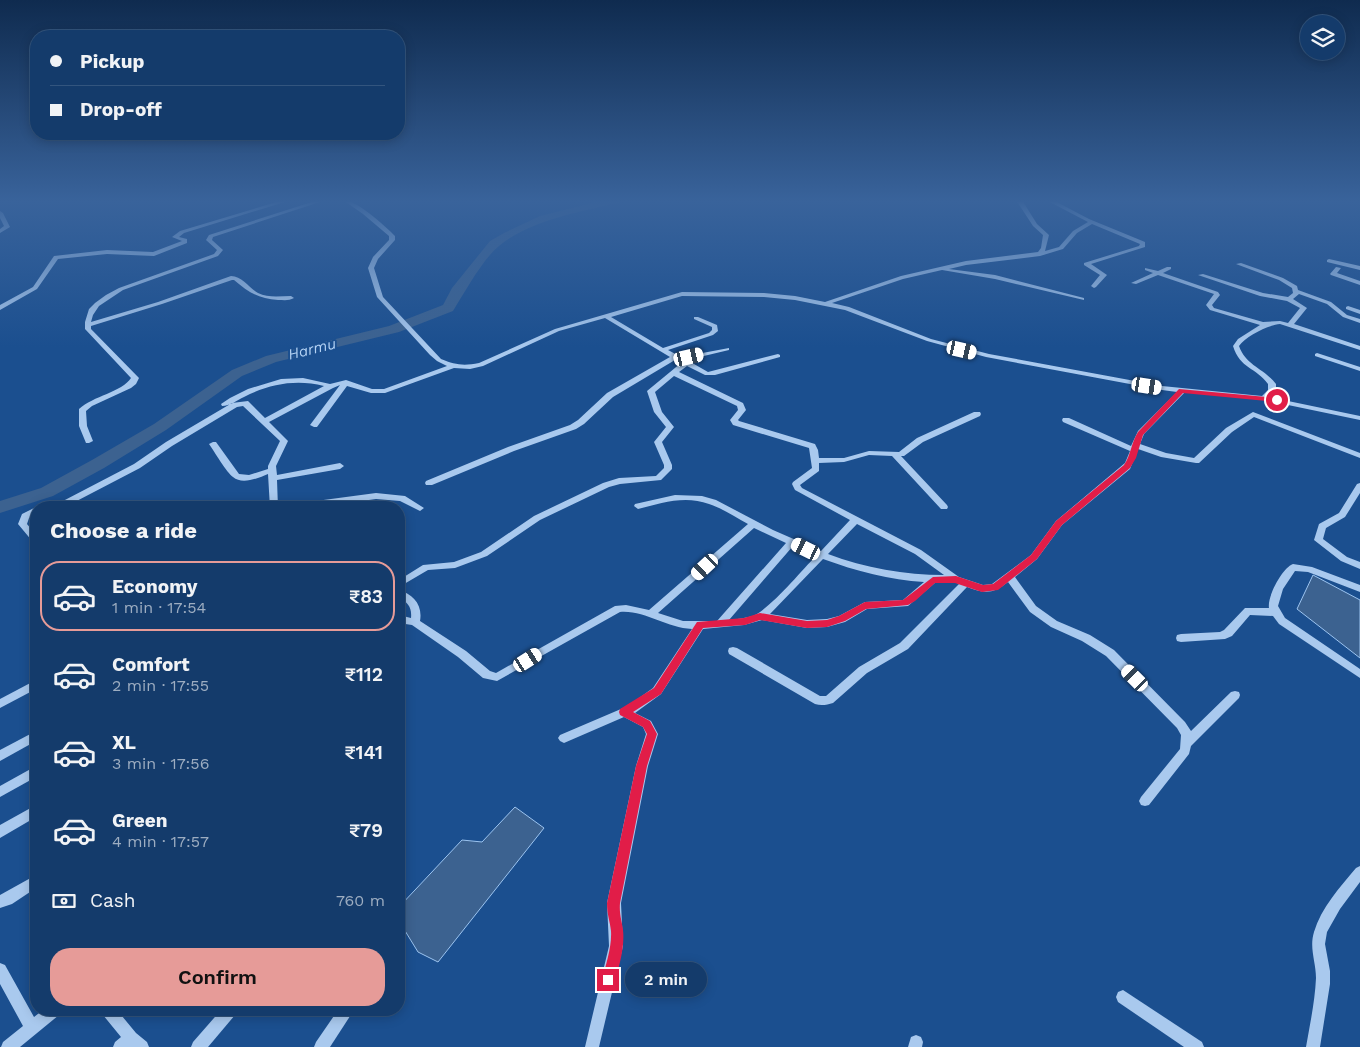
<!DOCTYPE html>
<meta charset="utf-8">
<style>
body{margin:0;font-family:"Work Sans",sans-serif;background:#214673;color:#f1f3f6;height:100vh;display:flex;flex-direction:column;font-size:19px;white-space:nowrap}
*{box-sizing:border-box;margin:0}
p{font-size:16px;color:#9dadc1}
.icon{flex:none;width:28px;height:28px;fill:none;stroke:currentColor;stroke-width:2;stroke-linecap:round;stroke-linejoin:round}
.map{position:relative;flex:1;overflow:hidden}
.panel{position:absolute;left:30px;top:501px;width:375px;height:515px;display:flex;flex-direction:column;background:#143b6b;border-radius:20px;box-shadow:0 2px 12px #0003,0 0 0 1px #33557e}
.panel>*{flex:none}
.guide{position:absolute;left:30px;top:30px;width:375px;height:110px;border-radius:20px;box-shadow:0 2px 12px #0003,0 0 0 1px #33557e;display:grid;align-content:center;height:110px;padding:0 20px;background:#143b6b}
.buttons{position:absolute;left:1300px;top:15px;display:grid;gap:10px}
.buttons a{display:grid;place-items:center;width:45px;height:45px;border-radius:50%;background:#143b6b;box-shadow:0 2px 12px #0003,0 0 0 1px #33557e;font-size:25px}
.end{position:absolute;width:22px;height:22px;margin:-11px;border:6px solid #e11d48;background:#fff;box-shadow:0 0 0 2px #fff}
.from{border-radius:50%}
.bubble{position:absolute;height:35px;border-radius:18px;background:#143b6b;box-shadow:0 2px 12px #0003,0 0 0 1px #33557e;font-size:16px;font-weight:600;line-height:35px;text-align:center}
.car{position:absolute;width:15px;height:30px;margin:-15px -8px;border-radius:6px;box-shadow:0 0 4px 1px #0007;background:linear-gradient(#fff 24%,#345 0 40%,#fff 0 76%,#345 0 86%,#fff 0)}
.guide b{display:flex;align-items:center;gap:18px;height:48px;font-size:19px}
.guide b+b{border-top:1px solid #33557e}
.guide i{width:12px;height:12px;background:#f1f3f6}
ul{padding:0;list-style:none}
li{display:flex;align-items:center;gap:15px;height:70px;margin:0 10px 8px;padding:0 10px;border:2px solid transparent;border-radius:20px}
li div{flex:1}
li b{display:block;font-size:19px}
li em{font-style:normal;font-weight:600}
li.selected{border-color:#e69b98}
li>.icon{width:45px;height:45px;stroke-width:1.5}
h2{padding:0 20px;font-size:22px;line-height:60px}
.pay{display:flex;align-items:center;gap:12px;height:55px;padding:0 20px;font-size:19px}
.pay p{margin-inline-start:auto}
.cta{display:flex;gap:10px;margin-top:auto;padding:10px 20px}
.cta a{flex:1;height:58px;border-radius:20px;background:#e69b98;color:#111;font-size:20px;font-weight:600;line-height:58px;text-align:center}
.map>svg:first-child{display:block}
.water{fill:#3c6290;stroke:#9cc4f0}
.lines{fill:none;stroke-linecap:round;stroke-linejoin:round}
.river{fill:#3c6290;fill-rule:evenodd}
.minor{fill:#a9c9ee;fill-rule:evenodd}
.route{fill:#e11d48}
.labels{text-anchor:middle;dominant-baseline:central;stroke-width:4;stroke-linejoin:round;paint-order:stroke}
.far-water-label{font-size:15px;font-style:italic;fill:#b5d3f5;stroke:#1b4f8f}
</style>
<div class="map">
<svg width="1360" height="1047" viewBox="0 0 1360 1047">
<rect width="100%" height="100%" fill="#1b4f8f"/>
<g class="water">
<polygon points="1313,575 1360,600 1360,658 1297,609"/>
<polygon points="515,807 544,828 438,962 418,952 399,921 399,907 462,840 482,842"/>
</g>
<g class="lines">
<path class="river" d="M604 200H622L621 202C581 212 532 219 499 246 482 260 465 292 453 311L399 332 276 362 242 376 166 430 104 468 53 496 0 513V501L41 488 92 460 154 424 232 370 266 356 389 326 443 305 452 288 490 241 504 233 540 216Z"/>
<g class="minor">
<polygon points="283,200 291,200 184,233 179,237 187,239 187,243 154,256 107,254 58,259 37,289 0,310 0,305 33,287 54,256 107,250 153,252 182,241 172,237 180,231"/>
<path d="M318 200H326L213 237 212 240 223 250 218 256 123 290 99 306 93 315 91 322 158 302 231 276C242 276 249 288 258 293 268 298 280 296 291 296L294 298C289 301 284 300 278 300 259 299 248 292 234 280H232L162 304 91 326V329L139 378 136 384 131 388 92 406 86 411 87 426 93 441 89 443H86L79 426V409C93 396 122 392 131 378L85 329V322L89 309 95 303 106 295 119 288 214 254 217 250 206 240 209 235Z"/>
<path d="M343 200C357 200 385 226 395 236V240L378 259 374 268 383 297 441 359C455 365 464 366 479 363L555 329 682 292 764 293 795 296 825 302 901 276 966 261 1038 252 1041 248 1043 235 1033 226 1016 200H1022L1037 224 1049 235 1045 251 1059 247 1073 231 1088 222 1046 200H1053L1089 219 1145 242V247L1091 264 1107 275 1096 287 1094 288 1091 286 1100 275 1084 265V263L1139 246 1140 244 1092 224 1077 233 1063 249 1040 256 966 265 949 269 995 275 1084 298V300L995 279 942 270 903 279 832 303 849 307 931 339 989 354 1162 386 1262 396 1268 390V384C1256 367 1240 369 1233 346L1238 339 1260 325 1210 310 1206 305 1214 294 1158 275 1136 284 1131 283 1153 273 1145 270V268L1158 271 1167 267H1171V269L1163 273 1218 292 1220 295 1212 305 1214 308 1263 322 1280 321 1288 323 1300 308 1287 301 1260 296 1198 275 1203 274 1263 293 1288 297 1293 293 1292 288 1279 280 1236 264 1241 263 1283 278 1297 286 1298 290 1331 302 1347 315 1360 319V323L1343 317 1327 304 1299 294 1293 299 1307 308 1294 324 1360 346V350L1280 324C1268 325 1246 336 1239 346 1246 366 1264 368 1276 384V390L1269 397 1360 416V420L1264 400 1185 392 1144 434 1140 444 1166 453 1194 458 1226 428 1253 412 1360 453V458L1254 417 1232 432 1199 463H1196L1161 457 1138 449 1130 469 1062 525 1037 559 1015 577 1036 606 1057 621 1090 635 1114 650 1185 722 1191 731 1231 692 1235 691 1239 692 1240 695 1239 698 1191 746 1189 754 1149 805 1145 806 1141 805 1139 801 1141 797 1180 749 1181 735 1177 728 1106 656 1082 641 1051 627 1030 612 1008 582C993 594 985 594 967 587L908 649 867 673 833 703C827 705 821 706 815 704L729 654 728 651 729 648 733 647 737 648 820 696H826L859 667 900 643 959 584 955 582H936L908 606 867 609 845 622 827 627 807 628 762 620 744 625 703 629 661 694 635 713 651 721 658 734 648 766 621 903 623 946 599 1047H585L609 946 607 903 636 766 646 734 643 727 624 717 564 743 560 741 558 738 560 735 628 706 653 688 692 629C666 628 645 610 620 612L497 681 483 678 458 657 412 625 399 623V615L411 618C412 607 408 603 399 597V590C413 594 423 605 420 621L466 651 490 671 496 673 615 606 626 605 649 610 748 524C735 517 722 508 709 504 685 495 661 503 638 509L634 506 635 504 675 495 702 496 716 500 773 530 821 551 850 520 795 490 792 484 793 482 812 468 809 448 733 425 730 420 738 410 737 406 674 376 655 392 662 412 674 427 662 442 672 465V469L661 480 620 484 609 487 540 520 487 556 455 568 428 570 399 587V580L423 565 454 562 481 552 534 516 603 483 619 478 656 476 664 468V465L654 442 666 427 654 412 647 391 681 363 675 360 613 397 584 424 576 429 514 451 432 485H426L425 483 426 481 508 447 570 425 578 420 607 393 670 357 605 318 559 331 483 366 470 369 454 368 385 393H371L347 386 317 427H314L310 425 340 385 333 388 269 422 288 441 276 466 277 475 340 463 344 466 340 469 277 480 278 508H270L268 474C259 478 242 485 233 477 227 473 214 451 209 444L213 442H216L239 474 249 475 268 469V466L280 441 243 406 237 407 172 446 140 468 69 505H63L62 503 63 501 134 464 166 442 232 403 248 401 265 418 324 386C296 379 269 384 244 397 237 400 230 406 222 406L221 404 230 398 248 389 281 379 303 378 330 384 346 380 372 389H384L447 366 437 361 430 355 377 297 368 268 373 257 389 240V236L363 214ZM682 296 764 297 795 300 845 310 927 341 986 357 1162 390 1177 392 1138 431 1131 446 1069 418H1063L1062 420 1063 422 1130 451 1125 463 1056 521 1031 555 992 584 983 585 959 577 921 550 802 488 800 485 819 471V463L844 462 869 455 892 456 941 509H947L948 507 947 505 901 456H904L923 442 980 416 981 414 980 412H974L917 438 899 452 869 451 844 458H819L818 450 815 444 739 421 738 420 746 410 743 403 679 372 687 366 705 375H715L780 357V355L778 354 708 372 687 360 729 350V348L681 357 668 350 713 335 718 331 717 325 698 317H694V319L712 327V330L709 333 663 348 611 317ZM857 524 915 554 944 575C905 575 865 568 828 554ZM754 528 786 543 717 621H683L658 613ZM793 546 816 556C801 571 771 608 753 616 746 618 737 619 729 620ZM823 559C856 571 890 580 924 582L903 600 865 602 839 616 827 619 807 620 770 614Z"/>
<polygon points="0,211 3,213 10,227 0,233 0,229 4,226 0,218"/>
<polygon points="1329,259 1360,266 1360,270 1327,262 1327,260"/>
<polygon points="1336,267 1341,268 1337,273 1360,281 1360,285 1331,275 1330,274"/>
<polygon points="1348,306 1360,310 1360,314 1346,309 1346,307"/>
<polygon points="1317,353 1360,367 1360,371 1315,356 1315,354"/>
<polygon points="1360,483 1360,493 1345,517 1326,528 1323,539 1347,557 1360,562 1360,569 1341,561 1314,540 1319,524 1339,513 1357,484"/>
<polygon points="376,493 405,496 424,508 420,511 400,501 376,499 311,508 282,508 286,505"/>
<polygon points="36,507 37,508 36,514 29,518 27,524 36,535 36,543 33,542 18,524 22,514"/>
<path d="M1293 564 1312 567 1360 585V592L1308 572 1295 571 1283 589 1278 606 1285 618 1360 669V678L1279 624 1273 616 1250 615 1232 636 1225 639 1181 642 1177 641 1176 638 1177 635 1181 634 1220 632 1224 630 1245 608H1269C1267 597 1282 568 1293 564Z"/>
<polygon points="36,680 36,689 0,708 0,699"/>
<polygon points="36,731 36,741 0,761 0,750"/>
<polygon points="36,766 36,777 0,797 0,786"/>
<polygon points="36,805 36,817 0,838 0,825"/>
<path d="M1360 866V882L1340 909 1327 932 1325 944 1330 971V984L1320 1047H1306C1310 1024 1315 1001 1316 978 1316 962 1309 948 1314 932 1321 908 1340 887 1356 868Z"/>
<polygon points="36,875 36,888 12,904 0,908 0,895"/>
<polygon points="0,963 5,965 34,1017 43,1010 61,1010 59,1015 20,1047 1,1047 3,1042 23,1026 0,984"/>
<polygon points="1123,990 1202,1042 1204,1047 1184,1047 1118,1002 1116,997 1118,992"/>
<polygon points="101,1010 117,1010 136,1033 147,1042 149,1047 113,1047 115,1042 121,1037 103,1015"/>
<polygon points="221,1010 237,1010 235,1015 208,1047 191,1047 193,1042"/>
<polygon points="338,1010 354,1010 330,1047 314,1047 316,1042"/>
<polygon points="916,1035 921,1037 923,1042 922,1047 908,1047 911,1037"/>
</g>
</g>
<linearGradient id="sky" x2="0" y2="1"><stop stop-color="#0f2b4f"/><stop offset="0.58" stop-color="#39639b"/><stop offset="1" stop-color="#39639b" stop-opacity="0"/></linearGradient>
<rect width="1360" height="347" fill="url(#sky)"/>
<path class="route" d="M1179 389 1277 398 1281 400 1277 402 1183 393 1143 435 1136 458 1130 468 1062 525 1037 559 998 590 982 592 955 583H935L915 601 908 605 866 609 845 621 827 627 807 628 760 620 745 625 703 628 661 694 633 712 650 721 657 734 647 766 620 903C619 914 622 921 623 930 625 946 619 970 613 984L608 986 604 984 602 980C606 964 612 947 611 931 610 921 607 915 607 903L636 766 647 734 643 727 620 715 619 712 620 709 654 688 697 622 744 618 760 613 807 621 827 620 839 616 865 602 903 600 933 577 956 576 983 585 993 584 1031 555 1056 521 1124 465C1131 455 1131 443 1138 432Z"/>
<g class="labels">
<g class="far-water-label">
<text transform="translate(312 349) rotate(-14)">Harmu</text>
</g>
</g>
</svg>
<div class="buttons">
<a><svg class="icon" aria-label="layers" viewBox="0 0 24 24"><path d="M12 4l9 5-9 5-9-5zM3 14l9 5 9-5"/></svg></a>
</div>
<i class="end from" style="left:1277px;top:400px"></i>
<i class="end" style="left:608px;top:980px"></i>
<div class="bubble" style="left:625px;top:962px;width:82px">2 min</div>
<i class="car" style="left:962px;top:350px;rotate:103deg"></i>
<i class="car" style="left:689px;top:357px;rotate:77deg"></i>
<i class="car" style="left:1147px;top:386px;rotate:99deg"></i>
<i class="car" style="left:806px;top:549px;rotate:296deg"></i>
<i class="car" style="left:705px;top:567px;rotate:227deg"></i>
<i class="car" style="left:528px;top:660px;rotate:58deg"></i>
<i class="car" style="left:1135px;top:678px;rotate:315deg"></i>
<div class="guide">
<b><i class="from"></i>Pickup</b>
<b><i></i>Drop-off</b>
</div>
<section class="panel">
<h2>Choose a ride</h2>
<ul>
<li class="selected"><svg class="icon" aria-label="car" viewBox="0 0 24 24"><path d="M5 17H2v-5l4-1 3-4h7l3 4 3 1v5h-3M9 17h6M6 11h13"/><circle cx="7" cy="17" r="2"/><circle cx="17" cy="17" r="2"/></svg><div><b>Economy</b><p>1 min · 17:54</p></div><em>₹83</em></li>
<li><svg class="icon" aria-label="car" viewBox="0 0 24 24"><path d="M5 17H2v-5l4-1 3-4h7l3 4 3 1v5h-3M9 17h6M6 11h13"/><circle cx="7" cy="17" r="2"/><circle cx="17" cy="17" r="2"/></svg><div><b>Comfort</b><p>2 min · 17:55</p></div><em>₹112</em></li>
<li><svg class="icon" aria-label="car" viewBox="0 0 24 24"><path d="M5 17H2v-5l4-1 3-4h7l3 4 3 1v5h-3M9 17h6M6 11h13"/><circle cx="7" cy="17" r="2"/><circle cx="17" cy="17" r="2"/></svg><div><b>XL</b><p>3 min · 17:56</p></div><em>₹141</em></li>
<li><svg class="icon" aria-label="car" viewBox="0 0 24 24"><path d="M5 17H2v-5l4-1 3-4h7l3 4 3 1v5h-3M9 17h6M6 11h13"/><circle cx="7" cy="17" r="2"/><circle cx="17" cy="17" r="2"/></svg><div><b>Green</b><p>4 min · 17:57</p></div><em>₹79</em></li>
</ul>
<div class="pay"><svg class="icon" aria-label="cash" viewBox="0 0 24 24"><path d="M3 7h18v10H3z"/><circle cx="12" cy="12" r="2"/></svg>Cash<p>760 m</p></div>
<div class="cta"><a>Confirm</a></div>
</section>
</div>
